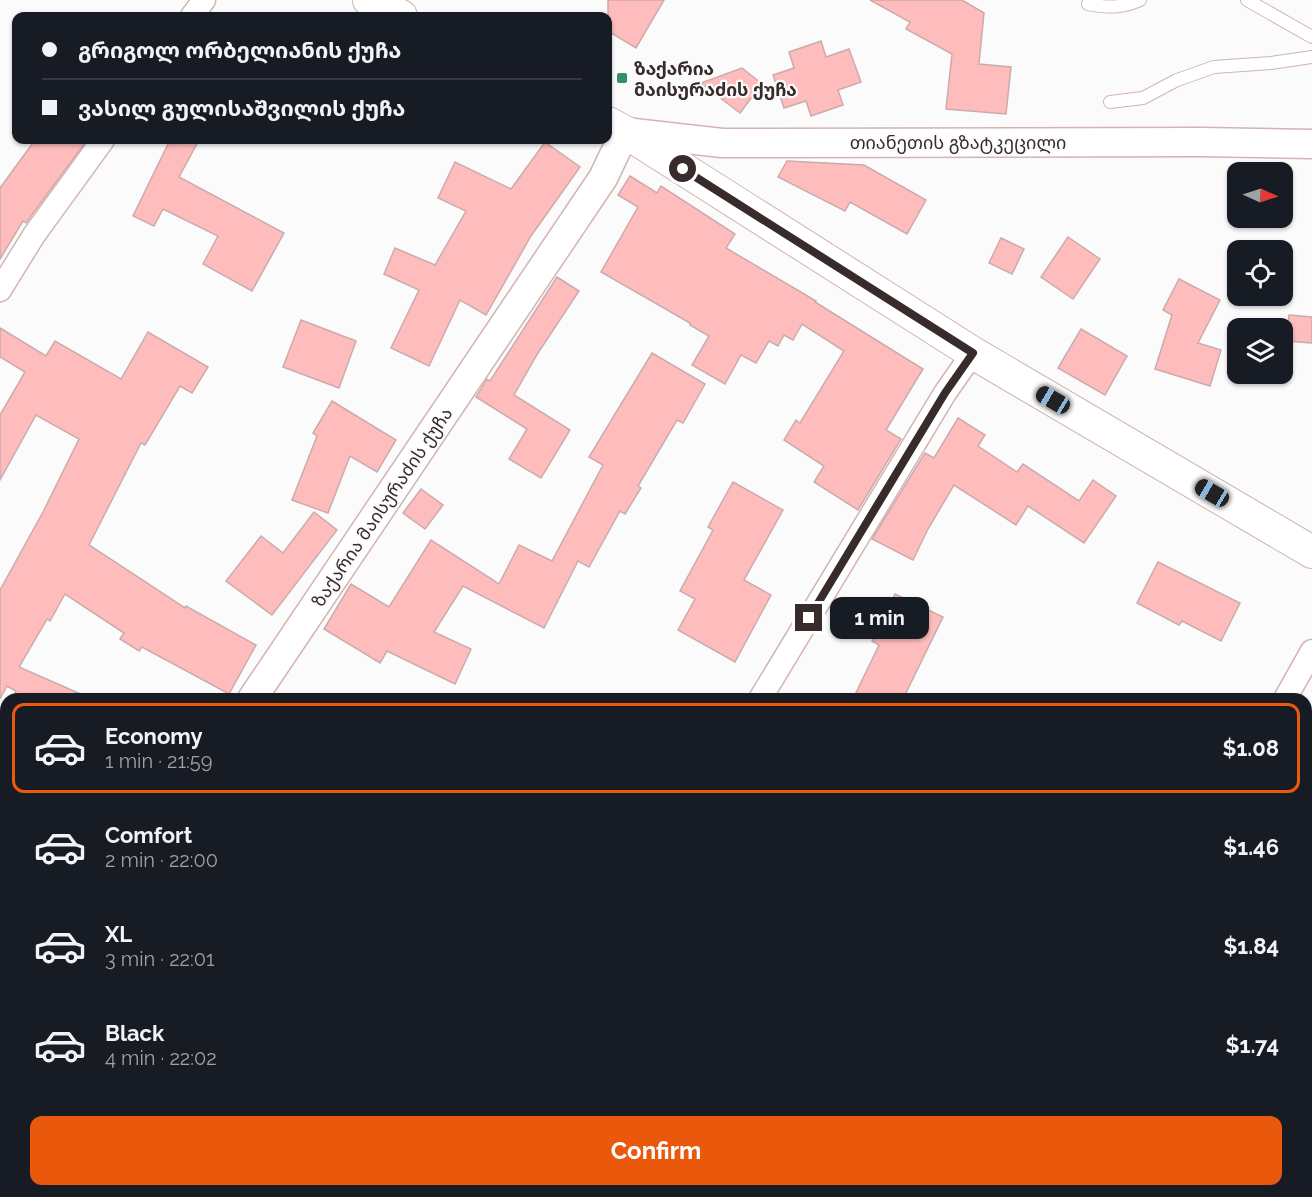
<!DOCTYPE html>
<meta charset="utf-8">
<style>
body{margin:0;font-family:Raleway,"Noto Sans Georgian",sans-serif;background:#242831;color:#f1f3f6;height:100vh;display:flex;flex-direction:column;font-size:22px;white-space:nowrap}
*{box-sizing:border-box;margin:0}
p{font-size:20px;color:#9ea1a6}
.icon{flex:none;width:33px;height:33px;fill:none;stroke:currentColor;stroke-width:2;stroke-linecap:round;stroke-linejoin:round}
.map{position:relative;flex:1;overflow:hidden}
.drawer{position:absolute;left:0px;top:693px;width:1312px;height:504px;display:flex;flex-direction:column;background:#171b24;border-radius:18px 18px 0 0;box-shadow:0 2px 4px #0004}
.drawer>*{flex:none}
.banner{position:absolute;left:12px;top:12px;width:600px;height:132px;border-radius:12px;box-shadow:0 2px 4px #0004;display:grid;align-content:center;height:132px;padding:0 30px;background:#171b24}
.needle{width:39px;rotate:93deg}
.tools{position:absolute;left:1227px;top:162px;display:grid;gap:12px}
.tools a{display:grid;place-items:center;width:66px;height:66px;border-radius:12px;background:#171b24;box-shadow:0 2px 4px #0004;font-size:30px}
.end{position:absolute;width:27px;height:27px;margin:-14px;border:8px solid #382b2b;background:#fff;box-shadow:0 0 0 3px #fff}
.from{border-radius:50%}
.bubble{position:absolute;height:42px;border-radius:12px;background:#171b24;box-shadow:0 2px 4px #0004;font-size:20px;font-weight:700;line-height:42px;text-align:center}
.car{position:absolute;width:18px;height:36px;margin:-18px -9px;border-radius:8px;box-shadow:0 0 4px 2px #0007;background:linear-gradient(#222 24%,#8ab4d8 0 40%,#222 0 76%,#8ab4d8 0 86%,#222 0)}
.banner b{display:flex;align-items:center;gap:21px;height:57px;font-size:22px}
.banner b+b{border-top:2px solid #363941}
.banner i{width:15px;height:15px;background:#f1f3f6}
ul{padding:10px 0 0;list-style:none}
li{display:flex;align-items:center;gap:18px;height:90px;margin:0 12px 9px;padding:0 18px;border:3px solid transparent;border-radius:12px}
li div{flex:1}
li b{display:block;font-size:22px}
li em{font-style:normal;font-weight:700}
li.active{border-color:#ea580c}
li>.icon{width:54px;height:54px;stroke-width:1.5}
.cta{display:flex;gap:12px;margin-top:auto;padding:12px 30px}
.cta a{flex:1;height:69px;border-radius:12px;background:#ea580c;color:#fff;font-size:24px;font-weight:700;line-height:69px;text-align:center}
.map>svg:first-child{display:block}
.building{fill:#ffbcbd;stroke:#cbabab;stroke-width:1.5}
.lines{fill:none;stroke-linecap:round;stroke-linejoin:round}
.service-casing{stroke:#d3b3b3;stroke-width:14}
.minor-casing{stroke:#d3b3b3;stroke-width:25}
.tertiary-casing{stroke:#d3b3b3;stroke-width:31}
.secondary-casing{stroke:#d3b3b3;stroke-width:34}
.service{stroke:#fff;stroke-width:12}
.minor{stroke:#fff;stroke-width:22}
.tertiary{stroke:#fff;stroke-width:28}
.secondary{stroke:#fff;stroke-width:32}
.route{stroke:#382b2b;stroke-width:8}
.poi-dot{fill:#329067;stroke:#fbfbfb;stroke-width:2}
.labels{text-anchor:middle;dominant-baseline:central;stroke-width:4.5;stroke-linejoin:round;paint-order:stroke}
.poi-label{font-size:18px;font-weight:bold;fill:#382b2b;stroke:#fbfbfb;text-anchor:start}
.street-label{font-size:18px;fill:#382b2b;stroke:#fbfbfb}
</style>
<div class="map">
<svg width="1312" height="1197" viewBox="0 0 1312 1197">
<rect width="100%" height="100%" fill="#fbfbfb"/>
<g class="building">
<polygon points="608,0 664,0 636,48 608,31"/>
<polygon points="870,0 962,0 984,13 979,64 1011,67 1006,114 946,109 952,54 906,29 910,22"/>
<polygon points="821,41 826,57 849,49 861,82 838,90 843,105 811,116 806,101 784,108 773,75 794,68 789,52"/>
<polygon points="742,68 762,84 740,113 701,83"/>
<polygon points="35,140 87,140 26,223 23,221 0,259 0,188"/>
<polygon points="170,140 199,140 179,177 284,233 252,291 203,264 218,236 163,209 154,226 133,216"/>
<polygon points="545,142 580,167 531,236 486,315 460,300 429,366 391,348 419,290 384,274 395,248 435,265 466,211 438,198 455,162 511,189"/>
<polygon points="787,161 864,165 926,200 907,234 850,202 845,211 778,177"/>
<polygon points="630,176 657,193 661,186 735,234 726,248 816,301 815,302 923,369 886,430 901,439 858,510 814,482 824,466 784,440 796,420 800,423 844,351 802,324 793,340 784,335 778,346 769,341 756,363 741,355 725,384 692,365 709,336 690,325 690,323 601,272 638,207 618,195"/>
<polygon points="1068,237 1100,259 1073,299 1041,277"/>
<polygon points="1001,238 1024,249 1012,274 989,263"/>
<polygon points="557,277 579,291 538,353 514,395 570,430 541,478 509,459 527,429 476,397 487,379 490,381"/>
<polygon points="1179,279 1220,300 1198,343 1221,350 1210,386 1155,369 1172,315 1163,310"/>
<polygon points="1289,315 1312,317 1312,343 1286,341"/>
<polygon points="301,320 356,341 339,388 283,367"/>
<polygon points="0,328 46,356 55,341 121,379 148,332 208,367 192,393 180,386 145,445 141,443 89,545 185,608 186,606 256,645 229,694 142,647 139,651 120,639 124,633 65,594 50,621 47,619 19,667 92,699 28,699 15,693 16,691 7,686 0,699 0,590 43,512 79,439 36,415 0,480 0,415 25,372 0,357"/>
<polygon points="1081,329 1127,356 1105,395 1058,368"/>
<polygon points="652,353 705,384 683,423 677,420 638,486 641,488 625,514 620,511 589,567 578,561 544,628 463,586 434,632 471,649 455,684 387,651 380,663 324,629 351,584 389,607 431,540 499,584 519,545 552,561 603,465 589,457"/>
<polygon points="332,401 396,440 377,472 350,456 328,513 292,500 317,436 313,433"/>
<polygon points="958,418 985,435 978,446 1017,472 1023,464 1079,501 1093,480 1116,496 1084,543 1028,506 1016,525 954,485 928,529 913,560 872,539 925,453 934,458"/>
<polygon points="733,482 783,510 744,580 771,595 735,662 678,630 695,599 680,591 713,530 708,527"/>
<polygon points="421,489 443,505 425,529 403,513"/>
<polygon points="314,512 337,530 272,615 226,581 261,536 283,553"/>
<polygon points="1158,562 1240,603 1221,641 1182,621 1179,625 1137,603"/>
<polygon points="895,594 943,617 903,699 853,699 879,645 872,641"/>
</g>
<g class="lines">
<defs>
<g id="service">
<polyline points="1247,0 1312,37"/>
<path d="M1088 4C1108 8 1122 8 1140 0"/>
<polyline points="1110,102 1143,98 1177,80 1214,67 1271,63 1312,57"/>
</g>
<g id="minor">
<polyline points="192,16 204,0"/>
<polyline points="0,290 34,235 103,140"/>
<polyline points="760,699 945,393 973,353"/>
<polyline points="1285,699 1312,651"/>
<polyline points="0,722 6,725"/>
<polyline points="977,1191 988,1197"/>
<polyline points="467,1197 470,1191"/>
<polyline points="1006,1197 1009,1191"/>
</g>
<g id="tertiary">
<polyline points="252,699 603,178 625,132 722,143 1201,142 1312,144"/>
<polyline points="0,1115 6,1105"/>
</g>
<g id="secondary">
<polyline points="369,0 401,16"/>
<polyline points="608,123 625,132 973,353 1312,552"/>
</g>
</defs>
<use href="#service" class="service-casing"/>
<use href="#minor" class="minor-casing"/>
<use href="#tertiary" class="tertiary-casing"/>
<use href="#secondary" class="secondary-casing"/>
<use href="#service" class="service"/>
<use href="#minor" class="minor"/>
<use href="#tertiary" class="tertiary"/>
<use href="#secondary" class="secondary"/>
</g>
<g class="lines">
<polyline class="route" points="683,169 973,353 945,393 809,618"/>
</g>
<rect class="poi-dot" x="616" y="72" width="12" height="12" rx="3"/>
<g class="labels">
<g class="poi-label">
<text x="634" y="68">ზაქარია<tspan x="634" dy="21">მაისურაძის ქუჩა</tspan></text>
</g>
<g class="street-label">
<text x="958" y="142">თიანეთის გზატკეცილი</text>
<text transform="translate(382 507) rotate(-56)">ზაქარია მაისურაძის ქუჩა</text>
</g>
</g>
</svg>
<div class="tools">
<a><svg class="needle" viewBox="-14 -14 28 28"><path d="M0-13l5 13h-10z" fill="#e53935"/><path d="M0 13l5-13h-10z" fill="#9ea1a6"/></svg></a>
<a><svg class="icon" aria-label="locate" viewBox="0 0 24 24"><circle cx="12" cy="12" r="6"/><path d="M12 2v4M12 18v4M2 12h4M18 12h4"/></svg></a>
<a><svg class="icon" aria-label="layers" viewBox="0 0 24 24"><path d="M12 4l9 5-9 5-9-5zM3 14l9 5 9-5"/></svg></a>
</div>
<i class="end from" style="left:683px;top:169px"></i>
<i class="end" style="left:809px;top:618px"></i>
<div class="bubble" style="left:830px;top:597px;width:99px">1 min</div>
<i class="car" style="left:1053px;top:400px;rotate:300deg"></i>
<i class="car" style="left:1212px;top:493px;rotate:300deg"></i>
<div class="banner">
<b><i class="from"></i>გრიგოლ ორბელიანის ქუჩა</b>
<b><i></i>ვასილ გულისაშვილის ქუჩა</b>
</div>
<section class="drawer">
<ul>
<li class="active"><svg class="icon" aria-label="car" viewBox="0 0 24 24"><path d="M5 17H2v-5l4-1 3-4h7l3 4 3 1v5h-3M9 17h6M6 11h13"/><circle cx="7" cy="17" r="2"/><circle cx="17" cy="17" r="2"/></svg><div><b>Economy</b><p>1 min · 21:59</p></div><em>$1.08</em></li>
<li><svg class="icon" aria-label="car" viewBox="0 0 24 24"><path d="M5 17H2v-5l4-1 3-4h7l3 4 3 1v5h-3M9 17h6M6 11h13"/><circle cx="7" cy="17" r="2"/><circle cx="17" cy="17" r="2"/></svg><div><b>Comfort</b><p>2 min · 22:00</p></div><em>$1.46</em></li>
<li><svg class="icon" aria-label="car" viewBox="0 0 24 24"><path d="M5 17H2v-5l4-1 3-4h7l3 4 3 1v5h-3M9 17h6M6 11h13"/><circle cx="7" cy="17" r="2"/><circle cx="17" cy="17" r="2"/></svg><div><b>XL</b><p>3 min · 22:01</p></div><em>$1.84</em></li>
<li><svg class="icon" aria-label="car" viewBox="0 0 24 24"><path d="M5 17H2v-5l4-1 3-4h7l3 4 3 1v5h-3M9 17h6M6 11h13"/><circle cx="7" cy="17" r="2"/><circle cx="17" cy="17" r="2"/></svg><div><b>Black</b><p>4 min · 22:02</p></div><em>$1.74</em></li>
</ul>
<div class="cta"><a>Confirm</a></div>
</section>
</div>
